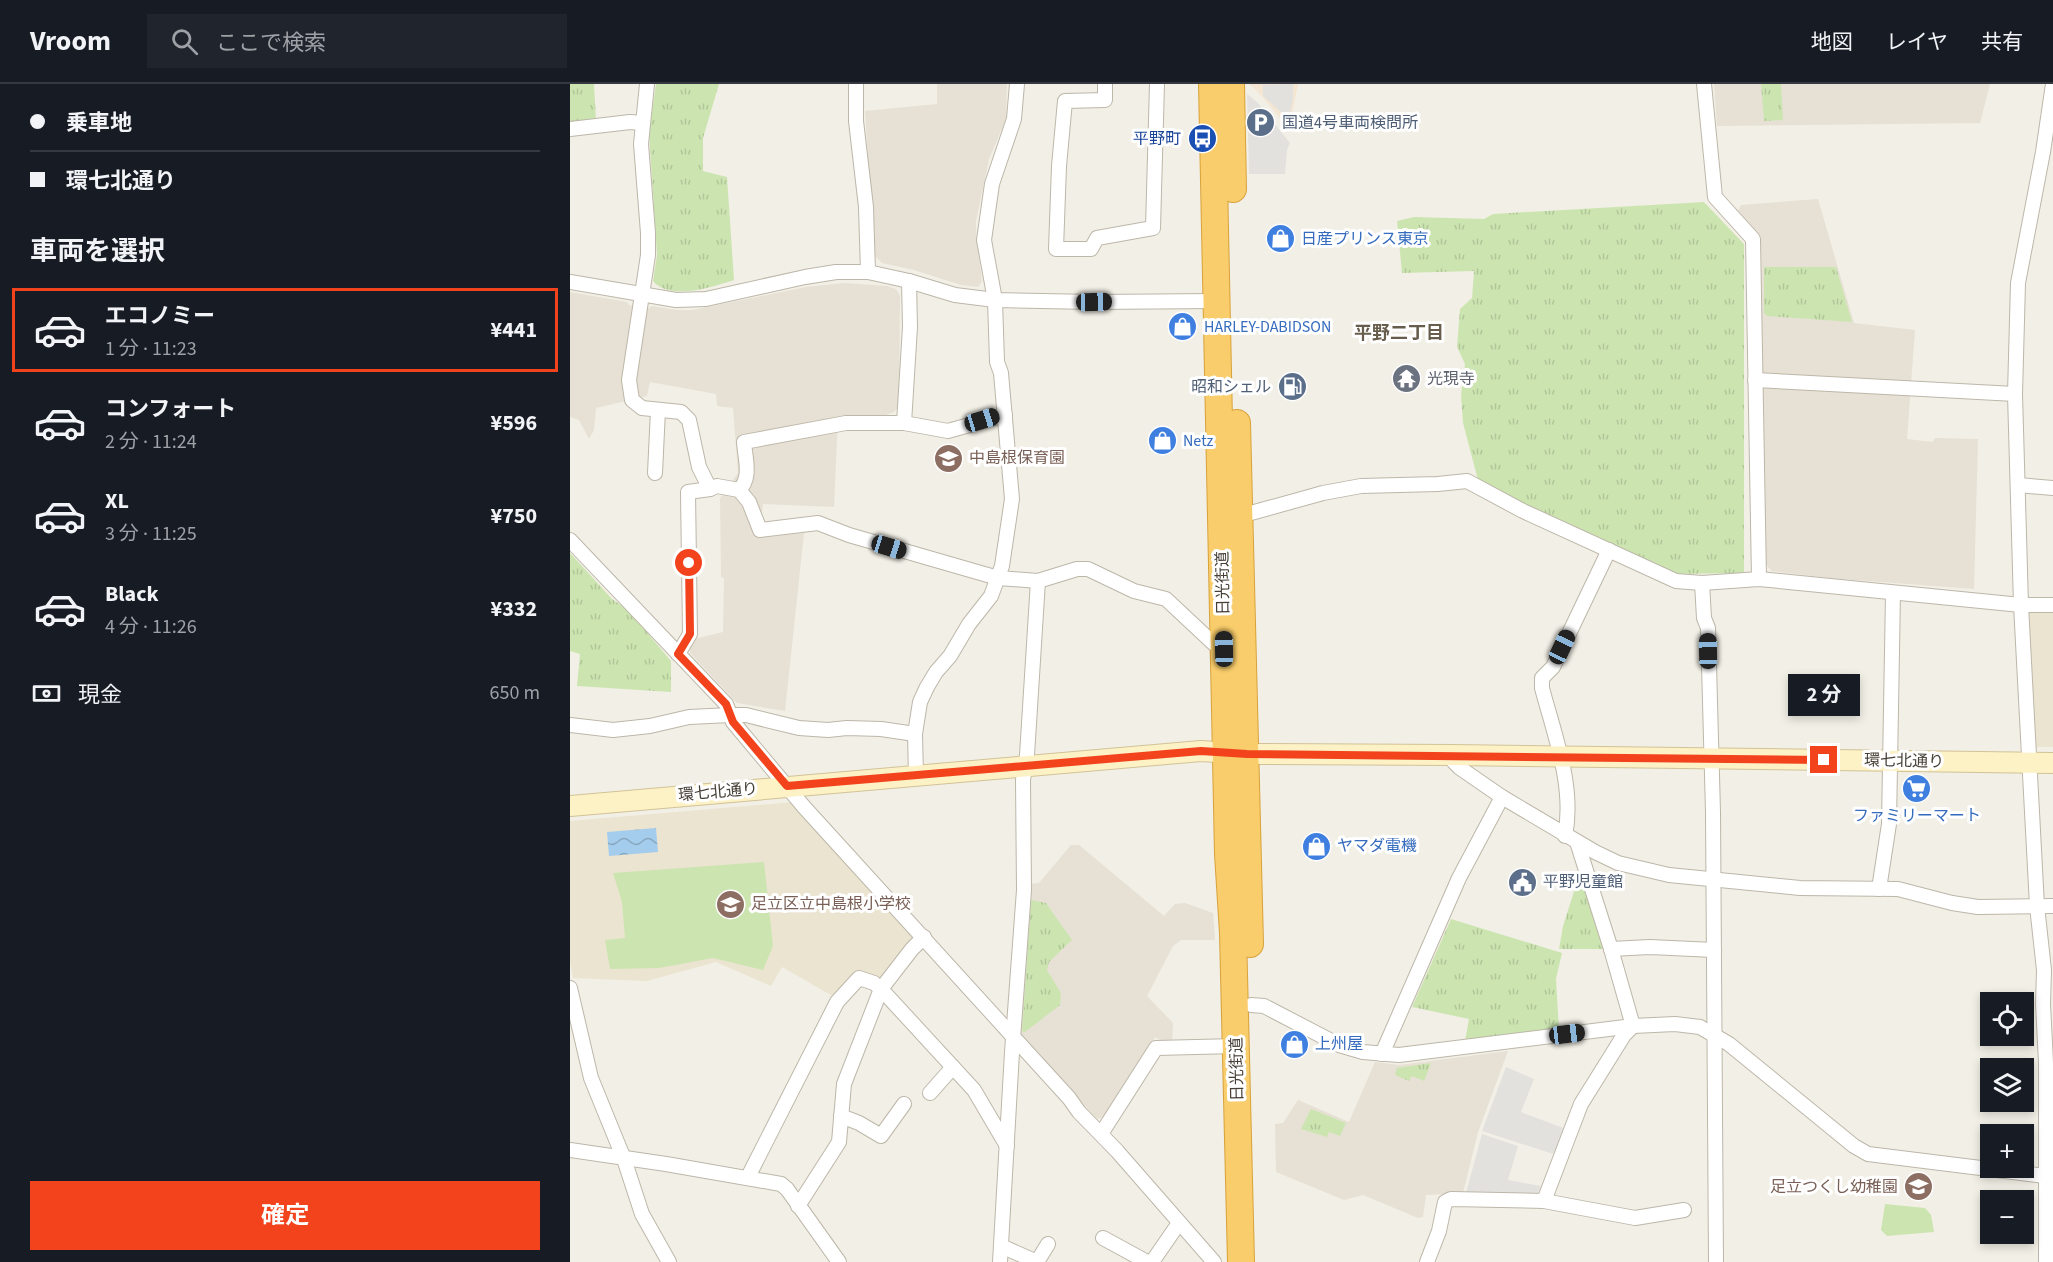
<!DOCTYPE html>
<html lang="ja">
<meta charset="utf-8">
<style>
body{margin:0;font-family:"Source Sans 3","Noto Sans JP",sans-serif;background:#20242c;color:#f1f3f6;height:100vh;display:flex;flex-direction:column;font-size:22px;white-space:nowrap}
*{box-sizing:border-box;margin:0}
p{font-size:20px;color:#9ea1a6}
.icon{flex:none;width:33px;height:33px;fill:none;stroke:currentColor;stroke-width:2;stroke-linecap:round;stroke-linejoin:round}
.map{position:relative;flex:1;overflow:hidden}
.sheet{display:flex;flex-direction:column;background:#171b24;width:570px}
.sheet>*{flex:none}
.hud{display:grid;align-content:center;height:132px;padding:0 30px;background:#171b24}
.buttons{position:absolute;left:1410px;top:908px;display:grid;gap:12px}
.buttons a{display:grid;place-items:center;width:54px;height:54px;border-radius:0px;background:#171b24;box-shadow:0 3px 9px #0003;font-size:30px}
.end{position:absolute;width:27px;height:27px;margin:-14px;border:8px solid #f2431d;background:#fff;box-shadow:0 0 0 3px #fff}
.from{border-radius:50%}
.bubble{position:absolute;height:42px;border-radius:0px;background:#171b24;box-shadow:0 3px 9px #0003;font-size:20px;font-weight:700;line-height:42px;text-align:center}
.car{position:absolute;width:18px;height:36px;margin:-18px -9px;border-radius:8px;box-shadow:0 0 4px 2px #0007;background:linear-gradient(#222 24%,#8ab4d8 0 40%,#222 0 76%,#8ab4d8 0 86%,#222 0)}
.hud b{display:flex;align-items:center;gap:21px;height:57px;font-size:22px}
.hud b+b{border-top:2px solid #363941}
.hud i{width:15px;height:15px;background:#f1f3f6}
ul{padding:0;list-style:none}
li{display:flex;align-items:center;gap:18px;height:84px;margin:0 12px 9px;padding:0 18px;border:3px solid transparent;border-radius:0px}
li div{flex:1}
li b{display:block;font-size:22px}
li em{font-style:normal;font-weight:700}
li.active{border-color:#f2431d}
li>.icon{width:54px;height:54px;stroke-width:1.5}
h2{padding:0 30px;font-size:27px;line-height:72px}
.pay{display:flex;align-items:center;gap:15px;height:66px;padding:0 30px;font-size:22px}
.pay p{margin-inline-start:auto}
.cta{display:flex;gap:12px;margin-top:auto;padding:12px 30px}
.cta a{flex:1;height:69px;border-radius:0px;background:#f2431d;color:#fff;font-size:24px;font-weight:700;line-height:69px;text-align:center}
header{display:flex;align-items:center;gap:36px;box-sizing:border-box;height:84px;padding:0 30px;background:#171b24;border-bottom:2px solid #363941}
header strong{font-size:28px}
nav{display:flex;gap:33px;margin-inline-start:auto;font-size:21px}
.search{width:420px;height:54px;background:#20242c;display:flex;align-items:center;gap:15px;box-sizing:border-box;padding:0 21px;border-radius:0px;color:#9ea1a6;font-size:22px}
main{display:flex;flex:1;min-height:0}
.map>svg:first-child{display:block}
.residential{fill:#e6e1d4}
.commercial{fill:#f4e6d2}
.education{fill:#ebe4d0}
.green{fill:#cce5b0}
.park{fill:url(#park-tufts)}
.parking{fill:#e3e1de}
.water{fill:url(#water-waves)}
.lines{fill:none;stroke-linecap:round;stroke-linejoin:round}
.street-casing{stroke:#bdb7a9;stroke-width:16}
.secondary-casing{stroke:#d1c397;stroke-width:22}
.highway-casing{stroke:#d8a23b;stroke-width:28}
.street{stroke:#fff;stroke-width:14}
.secondary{stroke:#fdf1c6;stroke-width:20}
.highway{stroke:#f9cd6b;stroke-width:26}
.route{stroke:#f2431d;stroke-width:8}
.labels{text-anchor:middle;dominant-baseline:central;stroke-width:6;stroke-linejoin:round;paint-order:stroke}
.service-label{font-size:16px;fill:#4e5e75;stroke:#fff;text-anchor:start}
.transit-label{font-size:16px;fill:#164399;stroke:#fff;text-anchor:end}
.shop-label{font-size:16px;fill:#366cbe;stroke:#fff;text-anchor:start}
.worship-label{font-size:16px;fill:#5b616d;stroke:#fff;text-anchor:start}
.education-label{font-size:16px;fill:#785e54;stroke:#fff;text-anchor:start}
.street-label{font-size:16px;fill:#453f36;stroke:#fff}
.neighbourhood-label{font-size:18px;font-weight:bold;fill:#675d4d;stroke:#fff}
</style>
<header>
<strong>Vroom</strong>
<div class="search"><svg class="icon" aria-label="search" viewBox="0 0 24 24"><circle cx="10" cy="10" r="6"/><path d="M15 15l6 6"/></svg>ここで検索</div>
<nav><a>地図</a><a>レイヤ</a><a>共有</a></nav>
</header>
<main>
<section class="sheet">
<div class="hud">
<b><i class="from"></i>乗車地</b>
<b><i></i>環七北通り</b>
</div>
<h2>車両を選択</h2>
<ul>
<li class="active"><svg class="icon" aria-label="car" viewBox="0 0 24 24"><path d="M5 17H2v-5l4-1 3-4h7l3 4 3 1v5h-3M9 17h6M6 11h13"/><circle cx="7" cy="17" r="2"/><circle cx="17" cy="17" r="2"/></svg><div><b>エコノミー</b><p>1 分 · 11:23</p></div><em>¥441</em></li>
<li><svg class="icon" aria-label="car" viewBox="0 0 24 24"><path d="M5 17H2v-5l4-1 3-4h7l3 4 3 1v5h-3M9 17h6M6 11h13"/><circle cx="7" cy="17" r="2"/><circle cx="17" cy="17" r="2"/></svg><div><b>コンフォート</b><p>2 分 · 11:24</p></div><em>¥596</em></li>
<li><svg class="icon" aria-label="car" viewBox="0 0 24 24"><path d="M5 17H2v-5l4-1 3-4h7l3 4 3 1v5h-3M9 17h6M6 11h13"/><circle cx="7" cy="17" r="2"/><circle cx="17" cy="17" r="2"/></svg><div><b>XL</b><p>3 分 · 11:25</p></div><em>¥750</em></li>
<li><svg class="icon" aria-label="car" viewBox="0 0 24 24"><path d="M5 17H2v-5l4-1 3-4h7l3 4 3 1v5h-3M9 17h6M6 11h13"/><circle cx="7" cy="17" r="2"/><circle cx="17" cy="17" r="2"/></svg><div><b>Black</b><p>4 分 · 11:26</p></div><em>¥332</em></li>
</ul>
<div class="pay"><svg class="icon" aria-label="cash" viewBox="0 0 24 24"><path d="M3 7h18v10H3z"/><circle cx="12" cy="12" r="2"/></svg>現金<p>650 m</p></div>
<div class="cta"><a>確定</a></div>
</section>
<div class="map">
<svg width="1483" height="1178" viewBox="0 0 1483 1178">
<defs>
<pattern id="park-tufts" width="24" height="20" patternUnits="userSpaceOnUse" patternTransform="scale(1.5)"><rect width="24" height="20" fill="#cce5b0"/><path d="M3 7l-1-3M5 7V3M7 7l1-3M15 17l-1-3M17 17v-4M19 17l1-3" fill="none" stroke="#b1c698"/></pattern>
<pattern id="water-waves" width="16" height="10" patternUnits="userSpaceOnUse" patternTransform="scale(1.5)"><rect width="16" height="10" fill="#a4cded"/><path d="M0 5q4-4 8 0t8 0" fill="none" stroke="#87a8c1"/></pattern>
</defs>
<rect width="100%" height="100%" fill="#f2efe6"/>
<g class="residential">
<polygon points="367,0 437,0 436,35 419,75 406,137 406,150 412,197 408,203 391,201 344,186 312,179 304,171 295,27 367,20"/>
<polygon points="1144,0 1420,0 1410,39 1147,42"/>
<polygon points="1248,115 1284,239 1345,246 1337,355 1363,358 1365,354 1408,355 1404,505 1259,494 1202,487 1194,479 1191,152 1168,127 1171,121"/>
<polygon points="274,199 317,202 326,205 330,212 329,323 324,328 316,331 268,332 264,423 193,420 191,435 180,441 187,454 234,449 215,627 167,619 120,569 120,560 124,555 153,548 154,494 151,493 150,414 168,389 163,324 147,322 146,310 80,298 77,312 26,324 24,346 19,355 9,336 0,333 0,208 57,218 59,221 78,225 82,222 106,226 123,226 236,203"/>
<polygon points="501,761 509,761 594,832 605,820 615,819 643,829 645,856 611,856 603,862 577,912 603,939 602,958 595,959 585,953 534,1033 527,1035 450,950 460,800 469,799"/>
<polygon points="938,967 908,1048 893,1109 856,1111 853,1133 848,1134 793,1111 774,1116 706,1088 705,1040 713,1039 728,1016 779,1038 805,978 829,981"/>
</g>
<polygon class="commercial" points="679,0 728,0 719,45 691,11"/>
<g class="education">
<polygon points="1463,525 1483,526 1483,663 1466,663 1459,529"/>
<polygon points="225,718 345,850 345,856 312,898 288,889 266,914 212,883 201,902 146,878 77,897 3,894 0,877 0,737"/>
</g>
<g class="green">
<polygon points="194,778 203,862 193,886 143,874 89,884 40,885 35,856 55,854 52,818 43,789"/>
<polygon points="1315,1120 1355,1124 1361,1131 1364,1148 1317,1152 1311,1146"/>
</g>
<g class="park">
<polygon points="0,0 24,0 26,37 0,41"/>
<path d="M86 0H149L133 54V87L157 93 164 196C143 203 99 217 83 197L87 171 79 48Z"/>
<polygon points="1191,0 1211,0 1213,36 1194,37"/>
<polygon points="1134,118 1174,160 1174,489 1102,490 971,430 908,396 893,339 891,311 895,280 887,263 890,225 902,214 904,187 832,189 827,137 844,133 914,135 923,130"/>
<polygon points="1194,183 1266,183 1282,238 1197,232 1194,229"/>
<polygon points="0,469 42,515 58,526 101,577 101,608 7,602 10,570 0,567"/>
<polygon points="1011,794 1013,802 1018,805 1036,865 989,865 993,842 1007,798"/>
<polygon points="461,816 476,819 502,856 479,878 477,886 491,909 490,921 455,948 452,947"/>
<polygon points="881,835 992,869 986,895 989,946 895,957 899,935 842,923"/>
<polygon points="861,979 854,997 842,992 839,997 825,991 827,984"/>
<polygon points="741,1025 776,1039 770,1052 759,1048 757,1053 731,1045"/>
</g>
<g class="parking">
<polygon points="723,0 723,15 720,30 711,28 693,12 693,1"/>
<polygon points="677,10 688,19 720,59 717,66 715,90 679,90"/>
<polygon points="936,983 964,995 951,1028 996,1045 983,1070 912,1047"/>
<polygon points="912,1050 948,1062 938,1096 971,1102 966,1113 896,1109"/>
</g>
<polygon class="water" points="86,744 88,768 39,772 37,748"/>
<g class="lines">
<defs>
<g id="street">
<polyline points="77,0 71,60 78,149 78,171 59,296 62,316 72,324 111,328 119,336 129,383 140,405 147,402 169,406 179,418 190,446 248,439 279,451 428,494 468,497 507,485 518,485 564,507 596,515 643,559 654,565"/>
<polyline points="286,0 286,37 296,123 298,188"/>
<polyline points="535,0 535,16 495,17 489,82 486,165 521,165 527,154 583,144 587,0"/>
<polyline points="1134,0 1145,113 1183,155 1189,495"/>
<polyline points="0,45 60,38 72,39"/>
<polyline points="0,198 106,216 136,215 235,193 266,188 298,188 339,197 385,211 425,216 523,218 647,217"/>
<polyline points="1185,296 1445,310"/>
<polyline points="334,339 340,243 339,197"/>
<polyline points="85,389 88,326"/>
<polyline points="1448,401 1483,404"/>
<path d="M169 406C182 394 175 374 174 358L276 339H334L378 347 435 331"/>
<polyline points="670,432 753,409 791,402 868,400 897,397 953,427 1106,497 1132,499 1189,495 1451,521 1483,521"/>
<polyline points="0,456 156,620 163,638 234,723 499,1014 509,1028 547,1067 644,1178"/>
<polyline points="1132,499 1134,534 1138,544 1143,728 1146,1178"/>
<polyline points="108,570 120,550 118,408 140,405"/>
<polyline points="0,641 43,646 80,642 119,633 161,631 176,631 229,644 258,646 277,644 311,645 345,650"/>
<polyline points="882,671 884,678 890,684 932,713 1025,768 1048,779 1099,791 1230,804 1328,805 1382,819 1408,823 1483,822"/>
<polyline points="346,692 345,650 350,618 357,603 366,588 380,572 399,540 421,512 432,482 442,415 431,289 427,278 425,216 414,156 422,100 444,35 447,0"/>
<path d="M995 752C1005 703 984 650 972 604V594L983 583 1039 466"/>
<polyline points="1309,805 1319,740 1323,509"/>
<polyline points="1041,865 1080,863 1144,866"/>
<polyline points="0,904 21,994 54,1075 72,1130 99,1178"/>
<polyline points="681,921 694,922 769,961 793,968 829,971 1063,942 1105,940 1130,943 1159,960 1284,1062 1298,1070 1475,1092"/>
<polyline points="812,970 889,794 932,713"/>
<polyline points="360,1009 383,983"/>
<polyline points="271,1032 289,1039 311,1052 334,1020"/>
<polyline points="531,1050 586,964 666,962"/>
<polyline points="0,1066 96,1080 211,1100 217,1105 269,1178"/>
<polyline points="178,1093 267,918 289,894 304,899 311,905 404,1006 437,1062"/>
<polyline points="974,1117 1065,1134 1114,1126"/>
<polyline points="228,1122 269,1058 274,1000 311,905 342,865 354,853"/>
<polyline points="533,1154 577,1178"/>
<polyline points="431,1162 467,1178 478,1160"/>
<polyline points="430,1178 442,968 454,806 453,696 457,671 468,497"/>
<polyline points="582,1178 609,1139"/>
<polyline points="857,1178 869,1147 875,1118 881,1115 974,1117 1011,1020 1054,951 1063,942 1041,865 1007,758"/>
<polyline points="1476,1178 1476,979 1473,920 1474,886 1467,822 1451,521 1445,310 1448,199 1473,68 1483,0"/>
</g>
<polyline id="secondary" points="0,722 631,667 677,670 882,671 1483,679"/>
<g id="highway">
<polyline points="642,0 658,770 663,849 671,1178"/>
<polyline points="661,0 663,105"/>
<polyline points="667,339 680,860"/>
</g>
</defs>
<use href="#street" class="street-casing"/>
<use href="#secondary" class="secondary-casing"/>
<use href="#highway" class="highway-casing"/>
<use href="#street" class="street"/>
<use href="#secondary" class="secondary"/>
<use href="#highway" class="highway"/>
</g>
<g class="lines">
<polyline class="route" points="119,479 120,550 108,570 156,620 163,638 217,702 631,667 677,670 1254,676"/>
</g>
<defs>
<symbol id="parking-disc" viewBox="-11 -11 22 22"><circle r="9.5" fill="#5c6f8a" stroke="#fff"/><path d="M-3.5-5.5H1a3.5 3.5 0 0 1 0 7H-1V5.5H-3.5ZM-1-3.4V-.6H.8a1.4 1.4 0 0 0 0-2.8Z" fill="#fff"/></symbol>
<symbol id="bus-disc" viewBox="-11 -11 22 22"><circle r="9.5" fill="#1a4fb4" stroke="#fff"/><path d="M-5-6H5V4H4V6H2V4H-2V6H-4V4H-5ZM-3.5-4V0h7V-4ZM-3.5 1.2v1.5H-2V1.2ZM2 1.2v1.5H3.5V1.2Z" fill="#fff"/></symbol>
<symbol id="shop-disc" viewBox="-11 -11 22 22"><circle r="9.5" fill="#3f7fe0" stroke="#fff"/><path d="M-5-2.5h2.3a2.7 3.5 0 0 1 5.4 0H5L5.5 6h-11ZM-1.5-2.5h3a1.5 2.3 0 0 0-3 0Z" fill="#fff"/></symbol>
<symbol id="temple-disc" viewBox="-11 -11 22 22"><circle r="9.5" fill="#6b7280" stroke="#fff"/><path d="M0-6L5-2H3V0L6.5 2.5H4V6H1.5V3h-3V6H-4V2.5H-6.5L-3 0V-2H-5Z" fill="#fff"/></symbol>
<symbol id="fuel-disc" viewBox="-11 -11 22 22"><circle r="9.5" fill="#5c6f8a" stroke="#fff"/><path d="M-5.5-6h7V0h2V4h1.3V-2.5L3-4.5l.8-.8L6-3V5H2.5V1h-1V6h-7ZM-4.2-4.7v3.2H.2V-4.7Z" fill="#fff"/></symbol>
<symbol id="school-disc" viewBox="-11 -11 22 22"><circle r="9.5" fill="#8d6e63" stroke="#fff"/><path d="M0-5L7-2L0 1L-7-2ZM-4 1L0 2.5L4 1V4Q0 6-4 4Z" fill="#fff"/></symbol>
<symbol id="supermarket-disc" viewBox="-11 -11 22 22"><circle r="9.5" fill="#3f7fe0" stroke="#fff"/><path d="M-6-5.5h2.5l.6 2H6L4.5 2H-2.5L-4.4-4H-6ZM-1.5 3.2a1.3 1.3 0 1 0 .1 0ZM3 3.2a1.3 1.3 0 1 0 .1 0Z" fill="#fff"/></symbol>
<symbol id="civic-disc" viewBox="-11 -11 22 22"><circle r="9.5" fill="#5c6f8a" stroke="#fff"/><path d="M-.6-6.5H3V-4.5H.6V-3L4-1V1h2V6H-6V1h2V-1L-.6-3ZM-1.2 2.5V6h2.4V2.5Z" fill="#fff"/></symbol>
</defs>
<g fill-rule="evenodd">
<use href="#parking-disc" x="674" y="22" width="33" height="33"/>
<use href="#bus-disc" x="616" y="38" width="33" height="33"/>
<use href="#shop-disc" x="694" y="138" width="33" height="33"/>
<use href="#shop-disc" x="596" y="226" width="33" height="33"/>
<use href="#temple-disc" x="820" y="278" width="33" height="33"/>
<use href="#fuel-disc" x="706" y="286" width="33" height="33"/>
<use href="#shop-disc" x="576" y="340" width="33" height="33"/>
<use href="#school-disc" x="362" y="358" width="33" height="33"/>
<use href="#supermarket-disc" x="1330" y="688" width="33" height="33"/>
<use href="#shop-disc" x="730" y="746" width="33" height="33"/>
<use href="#civic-disc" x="936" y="782" width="33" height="33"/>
<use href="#school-disc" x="144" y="804" width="33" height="33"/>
<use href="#shop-disc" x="708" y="944" width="33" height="33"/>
<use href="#school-disc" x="1332" y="1086" width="33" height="33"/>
</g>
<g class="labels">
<g class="service-label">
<text x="712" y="39">国道4号車両検問所</text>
<text x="701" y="303" text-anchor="end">昭和シェル</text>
<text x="973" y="798">平野児童館</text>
</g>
<g class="transit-label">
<text x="611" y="55">平野町</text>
</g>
<g class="shop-label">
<text x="731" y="155">日産プリンス東京</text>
<text x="634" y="243">HARLEY-DABIDSON</text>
<text x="613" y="357">Netz</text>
<text x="1347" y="732" text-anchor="middle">ファミリーマート</text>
<text x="767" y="762">ヤマダ電機</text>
<text x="745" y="960">上州屋</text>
</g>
<g class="worship-label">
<text x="857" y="295">光現寺</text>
</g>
<g class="education-label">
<text x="399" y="374">中島根保育園</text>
<text x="181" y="820">足立区立中島根小学校</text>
<text x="1328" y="1103" text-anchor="end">足立つくし幼稚園</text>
</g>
<g class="street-label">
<text transform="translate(653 499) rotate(-91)">日光街道</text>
<text transform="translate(1334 677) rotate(1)">環七北通り</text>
<text transform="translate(148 708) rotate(-5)">環七北通り</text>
<text transform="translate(667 985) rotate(-91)">日光街道</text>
</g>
<g class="neighbourhood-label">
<text x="829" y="249">平野二丁目</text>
</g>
</g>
</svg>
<div class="buttons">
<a><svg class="icon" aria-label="locate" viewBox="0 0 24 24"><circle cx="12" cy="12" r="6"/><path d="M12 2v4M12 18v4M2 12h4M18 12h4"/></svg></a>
<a><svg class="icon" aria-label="layers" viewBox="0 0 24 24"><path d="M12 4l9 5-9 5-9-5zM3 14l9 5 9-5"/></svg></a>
<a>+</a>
<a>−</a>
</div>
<i class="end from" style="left:119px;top:479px"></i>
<i class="end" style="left:1254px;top:676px"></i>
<div class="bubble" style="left:1218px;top:590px;width:72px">2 分</div>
<i class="car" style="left:524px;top:218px;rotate:89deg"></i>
<i class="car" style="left:412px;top:336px;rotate:73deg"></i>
<i class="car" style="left:319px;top:463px;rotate:107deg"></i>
<i class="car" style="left:992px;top:563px;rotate:25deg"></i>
<i class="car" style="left:654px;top:565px;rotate:359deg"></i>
<i class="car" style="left:1138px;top:567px;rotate:359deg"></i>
<i class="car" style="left:997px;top:950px;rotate:83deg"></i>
</div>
</main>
